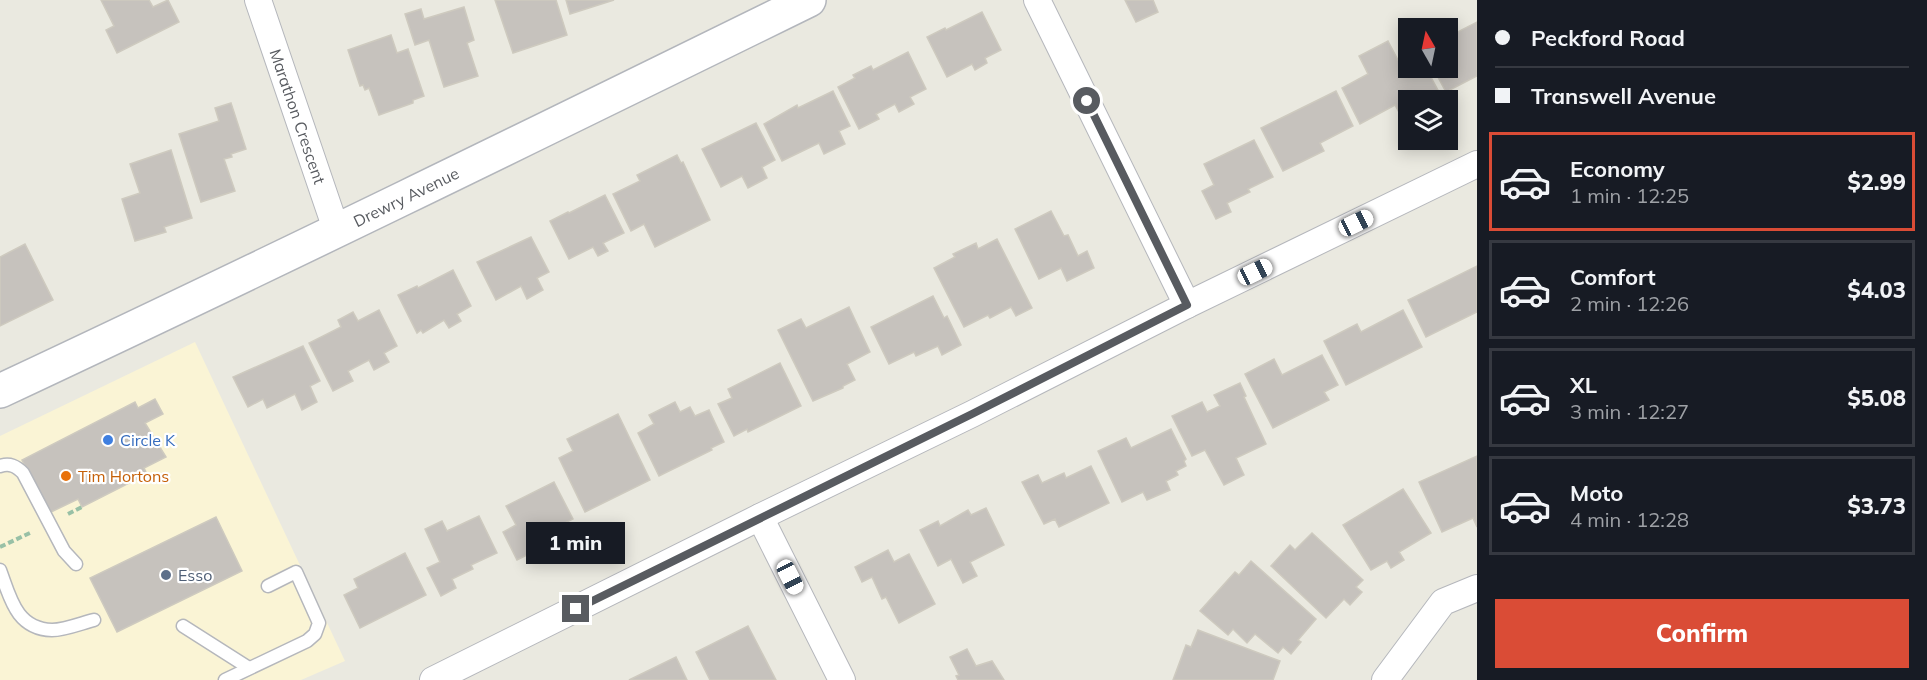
<!DOCTYPE html>
<meta charset="utf-8">
<style>
body{margin:0;font-family:Mulish,sans-serif;background:#20242c;color:#f1f3f6;height:100vh;display:flex;flex-direction:column;font-size:22px;white-space:nowrap}
*{box-sizing:border-box;margin:0}
p{font-size:20px;color:#9ea1a6}
.icon{flex:none;width:33px;height:33px;fill:none;stroke:currentColor;stroke-width:2;stroke-linecap:round;stroke-linejoin:round}
.map{position:relative;flex:1;overflow:hidden}
.panel{display:flex;flex-direction:column;background:#171b24;width:450px}
.panel>*{flex:none}
.guide{display:grid;align-content:center;height:132px;padding:0 18px;background:#171b24}
.needle{width:39px;rotate:351deg}
.fabs{position:absolute;left:1398px;top:18px;display:grid;gap:12px}
.fabs a{display:grid;place-items:center;width:60px;height:60px;border-radius:0px;background:#171b24;box-shadow:0 3px 15px #0003;font-size:30px}
.end{position:absolute;width:27px;height:27px;margin:-14px;border:8px solid #585b60;background:#fff;box-shadow:0 0 0 3px #fff}
.from{border-radius:50%}
.bubble{position:absolute;height:42px;border-radius:0px;background:#171b24;box-shadow:0 3px 15px #0003;font-size:20px;font-weight:800;line-height:42px;text-align:center}
.car{position:absolute;width:18px;height:36px;margin:-18px -9px;border-radius:8px;box-shadow:0 0 4px 2px #0007;background:linear-gradient(#fff 24%,#345 0 40%,#fff 0 76%,#345 0 86%,#fff 0)}
.guide b{display:flex;align-items:center;gap:21px;height:57px;font-size:22px}
.guide b+b{border-top:2px solid #363941}
.guide i{width:15px;height:15px;background:#f1f3f6}
ul{padding:0;list-style:none}
li{display:flex;align-items:center;gap:18px;height:99px;margin:0 12px 9px;padding:0 6px;border:3px solid #363941;border-radius:0px}
li div{flex:1}
li b{display:block;font-size:22px}
li em{font-style:normal;font-weight:800}
li.selected{border-color:#da4c36}
li>.icon{width:54px;height:54px;stroke-width:1.5}
.button{display:flex;gap:12px;margin-top:auto;padding:12px 18px}
.button a{flex:1;height:69px;border-radius:0px;background:#da4c36;color:#fff;font-size:24px;font-weight:800;line-height:69px;text-align:center}
main{display:flex;flex:1;min-height:0}
.map>svg:first-child{display:block}
.commercial{fill:#faf4d5}
.building{fill:#c6c2bd;stroke:#cecabf;stroke-width:1.5}
.lines{fill:none;stroke-linecap:round;stroke-linejoin:round}
.lane-casing{stroke:#b5b7bc;stroke-width:15}
.street-casing{stroke:#b5b7bc;stroke-width:28}
.secondary-casing{stroke:#b3b6bc;stroke-width:36}
.path{stroke:#98c0a6;stroke-width:4;stroke-dasharray:6 3;stroke-linecap:butt}
.lane{stroke:#fff;stroke-width:12}
.street{stroke:#fff;stroke-width:26}
.secondary{stroke:#fff;stroke-width:33}
.route{stroke:#585b60;stroke-width:8}
.shop-dot{fill:#3f7fe0;stroke:#fff;stroke-width:2}
.food-dot{fill:#e8710a;stroke:#fff;stroke-width:2}
.service-dot{fill:#5c6f8a;stroke:#fff;stroke-width:2}
.labels{text-anchor:middle;dominant-baseline:central;stroke-width:4.5;stroke-linejoin:round;paint-order:stroke}
.street-label{font-size:16px;fill:#585b60;stroke:#fff}
.shop-label{font-size:16px;fill:#366cbe;stroke:#fff;text-anchor:start}
.food-label{font-size:16px;fill:#c56008;stroke:#fff;text-anchor:start}
.service-label{font-size:16px;fill:#4e5e75;stroke:#fff;text-anchor:start}
</style>
<main>
<div class="map">
<svg width="1477" height="680" viewBox="0 0 1477 680">
<rect width="100%" height="100%" fill="#eae9e0"/>
<polygon class="commercial" points="195,342 345,661 301,680 0,680 0,436"/>
<g class="building">
<polygon points="101,0 149,0 153,7 168,0 179,22 117,53 106,30 114,26"/>
<polygon points="495,0 556,0 567,35 513,53"/>
<polygon points="566,0 614,0 570,14"/>
<polygon points="1125,0 1153,0 1158,12 1136,22"/>
<polygon points="464,7 474,40 467,43 478,76 444,87 429,40 415,45 405,14 421,9 424,19"/>
<polygon points="982,12 1001,50 985,58 987,63 975,70 972,64 947,77 927,37 945,28 946,30"/>
<polygon points="1477,22 1477,76 1446,92 1433,68 1448,68 1448,37"/>
<polygon points="391,35 397,53 408,49 424,96 413,100 413,103 379,115 369,88 365,90 363,85 360,86 348,50"/>
<polygon points="1388,41 1398,60 1408,55 1408,68 1426,68 1440,94 1427,100 1408,100 1408,110 1400,114 1395,105 1360,124 1342,88 1368,74 1359,56"/>
<polygon points="908,52 926,89 910,97 914,104 899,112 895,104 876,114 879,119 859,129 838,87 855,78 853,75 871,66 873,70"/>
<polygon points="833,91 850,126 839,131 845,144 824,154 819,143 782,161 764,124 797,105 798,108"/>
<polygon points="1336,91 1353,126 1320,143 1324,151 1283,171 1261,128"/>
<polygon points="231,103 246,149 231,154 232,157 224,159 235,191 201,202 179,134 219,121 215,108"/>
<polygon points="756,123 775,160 762,167 767,178 748,188 742,176 721,187 702,149"/>
<polygon points="1254,140 1273,177 1248,189 1250,192 1227,203 1231,212 1216,219 1202,191 1214,185 1204,164"/>
<polygon points="171,150 192,218 164,227 166,232 135,241 122,199 140,193 130,164"/>
<polygon points="677,155 681,163 683,162 710,220 655,247 644,224 631,231 613,194 640,181 637,175"/>
<polygon points="605,195 624,233 603,243 608,251 598,256 593,247 569,259 550,221 568,212 569,213"/>
<polygon points="1051,211 1064,236 1068,235 1078,256 1087,251 1094,268 1067,281 1061,268 1039,279 1015,229"/>
<polygon points="531,237 549,272 537,278 543,290 527,299 521,286 496,300 477,262"/>
<polygon points="997,239 1032,308 1016,316 1011,307 990,318 988,315 964,327 934,268 955,257 953,254 976,243 978,249"/>
<polygon points="25,244 53,300 0,326 0,257"/>
<polygon points="1477,266 1477,312 1426,337 1408,300"/>
<polygon points="453,270 471,306 457,314 461,321 449,328 444,320 423,333 421,330 417,333 398,295 417,286 418,288"/>
<polygon points="933,296 944,318 947,316 961,345 942,355 938,346 916,356 914,352 889,364 871,327"/>
<polygon points="849,307 870,352 847,364 855,380 843,386 843,388 813,401 778,330 801,319 806,328"/>
<polygon points="379,310 397,346 384,353 389,362 374,370 369,360 348,371 353,381 333,391 309,343 341,327 338,320 353,312 358,321"/>
<polygon points="1403,310 1422,347 1346,385 1324,341 1357,324 1361,332"/>
<polygon points="303,346 320,381 310,386 317,402 302,410 295,394 267,408 263,399 248,407 233,377"/>
<polygon points="1322,355 1338,385 1324,392 1329,400 1273,428 1245,374 1274,359 1282,375"/>
<polygon points="780,363 801,406 748,432 747,429 734,436 718,404 732,398 728,389"/>
<polygon points="1240,383 1246,396 1244,397 1266,444 1236,458 1244,475 1224,485 1205,450 1192,456 1172,416 1202,402 1207,412 1220,406 1214,395"/>
<polygon points="155,399 163,414 145,423 166,457 144,468 147,474 82,507 78,499 49,513 22,460 135,402 138,408"/>
<polygon points="675,402 680,412 690,407 695,416 709,410 724,442 711,448 712,450 659,476 638,433 654,424 649,415"/>
<polygon points="618,414 650,480 585,512 559,458 573,451 567,439"/>
<polygon points="1171,429 1186,459 1184,461 1186,466 1176,471 1178,475 1166,481 1170,490 1147,500 1143,492 1122,502 1098,451 1126,438 1131,448"/>
<polygon points="1477,456 1477,527 1473,518 1442,532 1419,482"/>
<polygon points="1091,466 1109,503 1059,527 1055,519 1044,524 1022,482 1038,475 1042,483 1064,473 1066,478"/>
<polygon points="554,482 573,519 549,531 550,534 527,545 531,553 517,560 503,532 516,525 506,506"/>
<polygon points="1403,489 1431,533 1399,552 1404,560 1391,568 1387,561 1371,570 1343,525"/>
<polygon points="986,508 1004,545 970,562 977,576 963,583 951,559 938,566 920,530 938,521 940,526 968,510 971,515"/>
<polygon points="479,516 497,553 471,565 473,569 452,579 456,588 441,596 427,568 440,562 425,529 442,521 447,531"/>
<polygon points="216,517 242,571 117,632 90,578"/>
<polygon points="1312,533 1363,580 1356,587 1362,592 1350,605 1344,599 1326,618 1271,566 1290,545 1295,550"/>
<polygon points="888,550 894,562 909,554 935,604 899,623 886,597 882,599 872,577 862,582 855,567"/>
<polygon points="405,553 426,595 360,628 344,595 358,588 354,579"/>
<polygon points="1251,561 1316,619 1298,640 1301,642 1291,654 1283,647 1278,653 1255,634 1247,643 1233,629 1228,635 1200,611 1235,572 1239,575"/>
<polygon points="748,626 776,680 710,680 696,652"/>
<polygon points="1198,630 1280,661 1273,680 1173,680 1186,645 1191,647"/>
<polygon points="967,649 976,666 992,661 1004,680 958,680 956,676 959,675 950,657"/>
<polygon points="676,657 687,680 629,680"/>
</g>
<g class="lines">
<defs>
<g id="lane">
<path d="M0 466C10 463 16 466 23 473L64 551 76 564"/>
<path d="M0 570C10 597 16 629 52 630 65 630 82 623 94 620"/>
<polyline points="183,626 249,668"/>
<polyline points="225,680 307,641 315,634 319,623 296,572 268,586"/>
</g>
<g id="street">
<path id="s1" d="M258 0 337 232"/>
<polyline points="1037,0 1187,305"/>
<polyline points="760,517 842,680"/>
<polyline points="433,680 760,517 972,414 1187,305 1477,164"/>
<polyline points="1385,680 1443,602 1477,588"/>
</g>
<g id="secondary">
<path id="s2" d="M0 391C271 264 540 132 809 0"/>
</g>
</defs>
<use href="#lane" class="lane-casing"/>
<use href="#street" class="street-casing"/>
<use href="#secondary" class="secondary-casing"/>
<g class="path">
<polyline points="68,514 82,507"/>
<polyline points="0,547 32,532"/>
</g>
<use href="#lane" class="lane"/>
<use href="#street" class="street"/>
<use href="#secondary" class="secondary"/>
</g>
<g class="lines">
<polyline class="route" points="576,609 972,414 1187,305 1087,101"/>
</g>
<circle class="shop-dot" cx="108" cy="440" r="6"/>
<circle class="food-dot" cx="66" cy="476" r="6"/>
<circle class="service-dot" cx="166" cy="575" r="6"/>
<g class="labels">
<g class="street-label">
<text stroke="none"><textPath href="#s1" startOffset="123">Marathon Crescent</textPath></text>
<text stroke="none"><textPath href="#s2" startOffset="450">Drewry Avenue</textPath></text>
</g>
<g class="shop-label">
<text x="120" y="440">Circle K</text>
</g>
<g class="food-label">
<text x="78" y="476">Tim Hortons</text>
</g>
<g class="service-label">
<text x="178" y="575">Esso</text>
</g>
</g>
</svg>
<div class="fabs">
<a><svg class="needle" viewBox="-14 -14 28 28"><path d="M0-13l5 13h-10z" fill="#e53935"/><path d="M0 13l5-13h-10z" fill="#9ea1a6"/></svg></a>
<a><svg class="icon" aria-label="layers" viewBox="0 0 24 24"><path d="M12 4l9 5-9 5-9-5zM3 14l9 5 9-5"/></svg></a>
</div>
<i class="end from" style="left:1087px;top:101px"></i>
<i class="end" style="left:576px;top:609px"></i>
<div class="bubble" style="left:526px;top:522px;width:99px">1 min</div>
<i class="car" style="left:1356px;top:223px;rotate:64deg"></i>
<i class="car" style="left:1255px;top:272px;rotate:64deg"></i>
<i class="car" style="left:790px;top:577px;rotate:153deg"></i>
</div>
<section class="panel">
<div class="guide">
<b><i class="from"></i>Peckford Road</b>
<b><i></i>Transwell Avenue</b>
</div>
<ul>
<li class="selected"><svg class="icon" aria-label="car" viewBox="0 0 24 24"><path d="M5 17H2v-5l4-1 3-4h7l3 4 3 1v5h-3M9 17h6M6 11h13"/><circle cx="7" cy="17" r="2"/><circle cx="17" cy="17" r="2"/></svg><div><b>Economy</b><p>1 min · 12:25</p></div><em>$2.99</em></li>
<li><svg class="icon" aria-label="car" viewBox="0 0 24 24"><path d="M5 17H2v-5l4-1 3-4h7l3 4 3 1v5h-3M9 17h6M6 11h13"/><circle cx="7" cy="17" r="2"/><circle cx="17" cy="17" r="2"/></svg><div><b>Comfort</b><p>2 min · 12:26</p></div><em>$4.03</em></li>
<li><svg class="icon" aria-label="car" viewBox="0 0 24 24"><path d="M5 17H2v-5l4-1 3-4h7l3 4 3 1v5h-3M9 17h6M6 11h13"/><circle cx="7" cy="17" r="2"/><circle cx="17" cy="17" r="2"/></svg><div><b>XL</b><p>3 min · 12:27</p></div><em>$5.08</em></li>
<li><svg class="icon" aria-label="car" viewBox="0 0 24 24"><path d="M5 17H2v-5l4-1 3-4h7l3 4 3 1v5h-3M9 17h6M6 11h13"/><circle cx="7" cy="17" r="2"/><circle cx="17" cy="17" r="2"/></svg><div><b>Moto</b><p>4 min · 12:28</p></div><em>$3.73</em></li>
</ul>
<div class="button"><a>Confirm</a></div>
</section>
</main>
